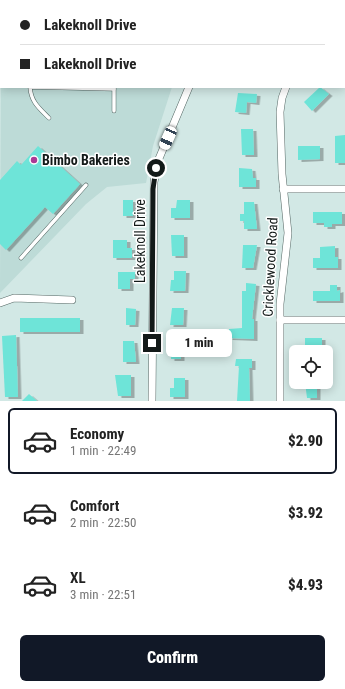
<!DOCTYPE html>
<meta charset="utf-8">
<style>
body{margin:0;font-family:"Roboto Condensed",sans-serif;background:#f6f6f6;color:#222;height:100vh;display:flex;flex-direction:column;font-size:15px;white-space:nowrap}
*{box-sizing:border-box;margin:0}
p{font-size:13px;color:#767676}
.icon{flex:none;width:22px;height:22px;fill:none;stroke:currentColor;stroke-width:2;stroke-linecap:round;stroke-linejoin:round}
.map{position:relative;height:401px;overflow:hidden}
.sheet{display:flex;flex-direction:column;background:#fff;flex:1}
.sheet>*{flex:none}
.hud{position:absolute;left:0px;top:0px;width:345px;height:88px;box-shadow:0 2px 10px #0003;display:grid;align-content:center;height:88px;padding:0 20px;background:#fff}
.controls{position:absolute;left:289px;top:345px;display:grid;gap:8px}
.controls a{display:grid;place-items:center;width:44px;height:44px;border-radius:6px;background:#fff;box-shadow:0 2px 10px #0003;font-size:20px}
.end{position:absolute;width:18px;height:18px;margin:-9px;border:5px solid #131a19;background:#fff;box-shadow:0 0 0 2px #fff}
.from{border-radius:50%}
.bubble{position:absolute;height:28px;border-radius:6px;background:#fff;box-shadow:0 2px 10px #0003;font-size:13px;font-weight:800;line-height:28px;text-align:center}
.car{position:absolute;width:12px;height:24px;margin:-12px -6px;border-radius:5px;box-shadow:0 0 3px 1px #0007;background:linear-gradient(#fff 24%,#345 0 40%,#fff 0 76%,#345 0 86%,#fff 0)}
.hud b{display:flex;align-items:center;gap:14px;height:38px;font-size:15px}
.hud b+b{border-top:1px solid #e0e0e0}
.hud i{width:10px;height:10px;background:#222}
ul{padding:7px 0 0;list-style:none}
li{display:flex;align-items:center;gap:12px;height:66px;margin:0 8px 6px;padding:0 12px;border:2px solid transparent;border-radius:6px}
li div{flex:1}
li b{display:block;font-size:15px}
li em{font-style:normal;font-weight:800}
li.current{border-color:#111827}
li>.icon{width:36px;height:36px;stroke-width:1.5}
.cta{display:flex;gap:8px;margin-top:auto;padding:8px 20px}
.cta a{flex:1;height:46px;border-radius:6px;background:#111827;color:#fff;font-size:16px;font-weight:800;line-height:46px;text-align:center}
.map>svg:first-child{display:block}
.built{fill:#bddbd7}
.building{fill:#6ee4d8;filter:url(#shadow)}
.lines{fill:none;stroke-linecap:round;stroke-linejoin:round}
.lane-casing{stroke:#546764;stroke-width:4.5}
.street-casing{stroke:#546764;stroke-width:8}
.primary-casing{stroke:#546764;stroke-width:12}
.lane{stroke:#fff;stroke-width:3.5}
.street{stroke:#fff;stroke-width:7}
.primary{stroke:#fff;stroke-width:11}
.route{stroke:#131a19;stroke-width:5}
.poi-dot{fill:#ab3a95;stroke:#fff;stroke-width:1.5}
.labels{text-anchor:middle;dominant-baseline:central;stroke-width:3;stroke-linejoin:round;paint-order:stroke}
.poi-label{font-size:14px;font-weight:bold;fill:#131a19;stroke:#fff;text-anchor:start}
.street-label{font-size:14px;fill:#131a19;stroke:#fff}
</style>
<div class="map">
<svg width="345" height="401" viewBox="0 0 345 401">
<defs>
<filter id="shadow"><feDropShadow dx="3.5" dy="2" stdDeviation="0" flood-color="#0004"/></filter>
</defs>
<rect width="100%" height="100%" fill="#d2e8e5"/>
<polygon class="built" points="1,33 1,87 172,87 153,146 146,183 107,187 86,204 0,293"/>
<g class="building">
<polygon points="320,87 329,94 312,111 304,102"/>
<polygon points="238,93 257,94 256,103 247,102 246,113 235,112"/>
<polygon points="241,129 253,129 254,155 242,155"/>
<polygon points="345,135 345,163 335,163 335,136"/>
<polygon points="38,146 80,184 53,214 45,207 6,250 0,244 0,180 17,161 21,165"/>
<polygon points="298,146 320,146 320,159 298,160"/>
<polygon points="239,168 252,169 253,178 256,178 256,187 239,187"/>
<rect x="123" y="200" width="10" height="16"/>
<polygon points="177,200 190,200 190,218 171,218 171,208 176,208"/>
<polygon points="244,202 254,202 257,229 244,229 244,221 240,221 240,214 244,214"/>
<polygon points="313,212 342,212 342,224 332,224 332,227 324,227 324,223 313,223"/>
<polygon points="171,235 184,235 184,256 172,256"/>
<polygon points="113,240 127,240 127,248 132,248 132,258 113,258"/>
<polygon points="243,245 257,245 253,268 242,268"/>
<polygon points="335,246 335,257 338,257 338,268 313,268 313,258 320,258 320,247"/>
<polygon points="174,271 186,271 185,291 170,291 171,280 174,280"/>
<polygon points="118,272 135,272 135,279 130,279 130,289 118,289"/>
<polygon points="246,283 256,284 252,319 254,319 254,339 229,338 229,329 242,328 242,291 246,291"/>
<polygon points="330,285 337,285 337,291 340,290 340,301 313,301 313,291 330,291"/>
<polygon points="126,308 136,309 135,325 126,325"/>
<polygon points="172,308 184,308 183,325 170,325"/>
<rect x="20" y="318" width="60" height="14"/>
<polygon points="16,335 18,397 5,397 2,336"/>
<polygon points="305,338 322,338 322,346 317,346 317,352 305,352"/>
<polygon points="123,341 134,341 136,362 123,362"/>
<polygon points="181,344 184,345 184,354 181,354 181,359 171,359 170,345"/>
<polygon points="236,359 252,359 252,368 249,368 250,401 237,401 239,366 235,366"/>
<polygon points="115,375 131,375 131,396 118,396"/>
<polygon points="174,378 185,378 185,397 170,397 170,388 174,388"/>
<polygon points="305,382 317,382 317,398 307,398"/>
<polygon points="29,394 37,401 22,401"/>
</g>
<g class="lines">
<defs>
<g id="lane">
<polyline points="114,0 114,1"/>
<polyline points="114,88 114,111"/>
<path d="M49 118C39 108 31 102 30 87L114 89"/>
<polyline points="21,258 86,185"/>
</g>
<g id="street">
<polyline points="193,1 194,0"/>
<polyline points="344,58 345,58"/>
<polyline points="283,189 345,189"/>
<polyline points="0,303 14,298 72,300"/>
<polyline points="280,320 345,320"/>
<polyline points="152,401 154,182 158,161 189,87"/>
<polyline points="280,401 280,304 288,233 282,174 280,112 282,98 286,87"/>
</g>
<g id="primary">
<polyline points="12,1 13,0"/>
<polyline points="0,15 1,13"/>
</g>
</defs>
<use href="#lane" class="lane-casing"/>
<use href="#street" class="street-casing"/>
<use href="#primary" class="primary-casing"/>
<use href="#lane" class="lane"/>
<use href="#street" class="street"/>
<use href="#primary" class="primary"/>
</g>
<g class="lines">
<polyline class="route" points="152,343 153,189 156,168"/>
</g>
<circle class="poi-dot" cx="34" cy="160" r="4"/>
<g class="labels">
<g class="poi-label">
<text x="42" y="160">Bimbo Bakeries</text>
</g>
<g class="street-label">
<text transform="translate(140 241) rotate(-90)">Lakeknoll Drive</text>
<text transform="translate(270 267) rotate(-87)">Cricklewood Road</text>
</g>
</g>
</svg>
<div class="controls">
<a><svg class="icon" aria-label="locate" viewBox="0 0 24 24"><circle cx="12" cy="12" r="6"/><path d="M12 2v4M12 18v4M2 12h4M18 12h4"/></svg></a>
</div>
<i class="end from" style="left:156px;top:168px"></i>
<i class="end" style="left:152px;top:343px"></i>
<div class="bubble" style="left:166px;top:329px;width:66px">1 min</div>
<i class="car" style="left:168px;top:138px;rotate:204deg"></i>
<div class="hud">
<b><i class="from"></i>Lakeknoll Drive</b>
<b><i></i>Lakeknoll Drive</b>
</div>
</div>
<section class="sheet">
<ul>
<li class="current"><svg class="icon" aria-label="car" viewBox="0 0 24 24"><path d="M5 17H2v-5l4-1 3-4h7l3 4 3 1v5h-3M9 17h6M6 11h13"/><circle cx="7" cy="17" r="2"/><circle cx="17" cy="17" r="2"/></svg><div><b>Economy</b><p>1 min · 22:49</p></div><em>$2.90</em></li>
<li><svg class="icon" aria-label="car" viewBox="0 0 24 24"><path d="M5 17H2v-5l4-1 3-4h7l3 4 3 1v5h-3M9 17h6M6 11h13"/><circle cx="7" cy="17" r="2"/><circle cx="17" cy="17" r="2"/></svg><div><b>Comfort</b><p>2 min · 22:50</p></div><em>$3.92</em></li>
<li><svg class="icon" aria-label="car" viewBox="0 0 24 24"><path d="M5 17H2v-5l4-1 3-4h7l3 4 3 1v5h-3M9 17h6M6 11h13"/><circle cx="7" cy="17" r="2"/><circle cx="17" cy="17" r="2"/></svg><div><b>XL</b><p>3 min · 22:51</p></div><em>$4.93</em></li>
</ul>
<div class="cta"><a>Confirm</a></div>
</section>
